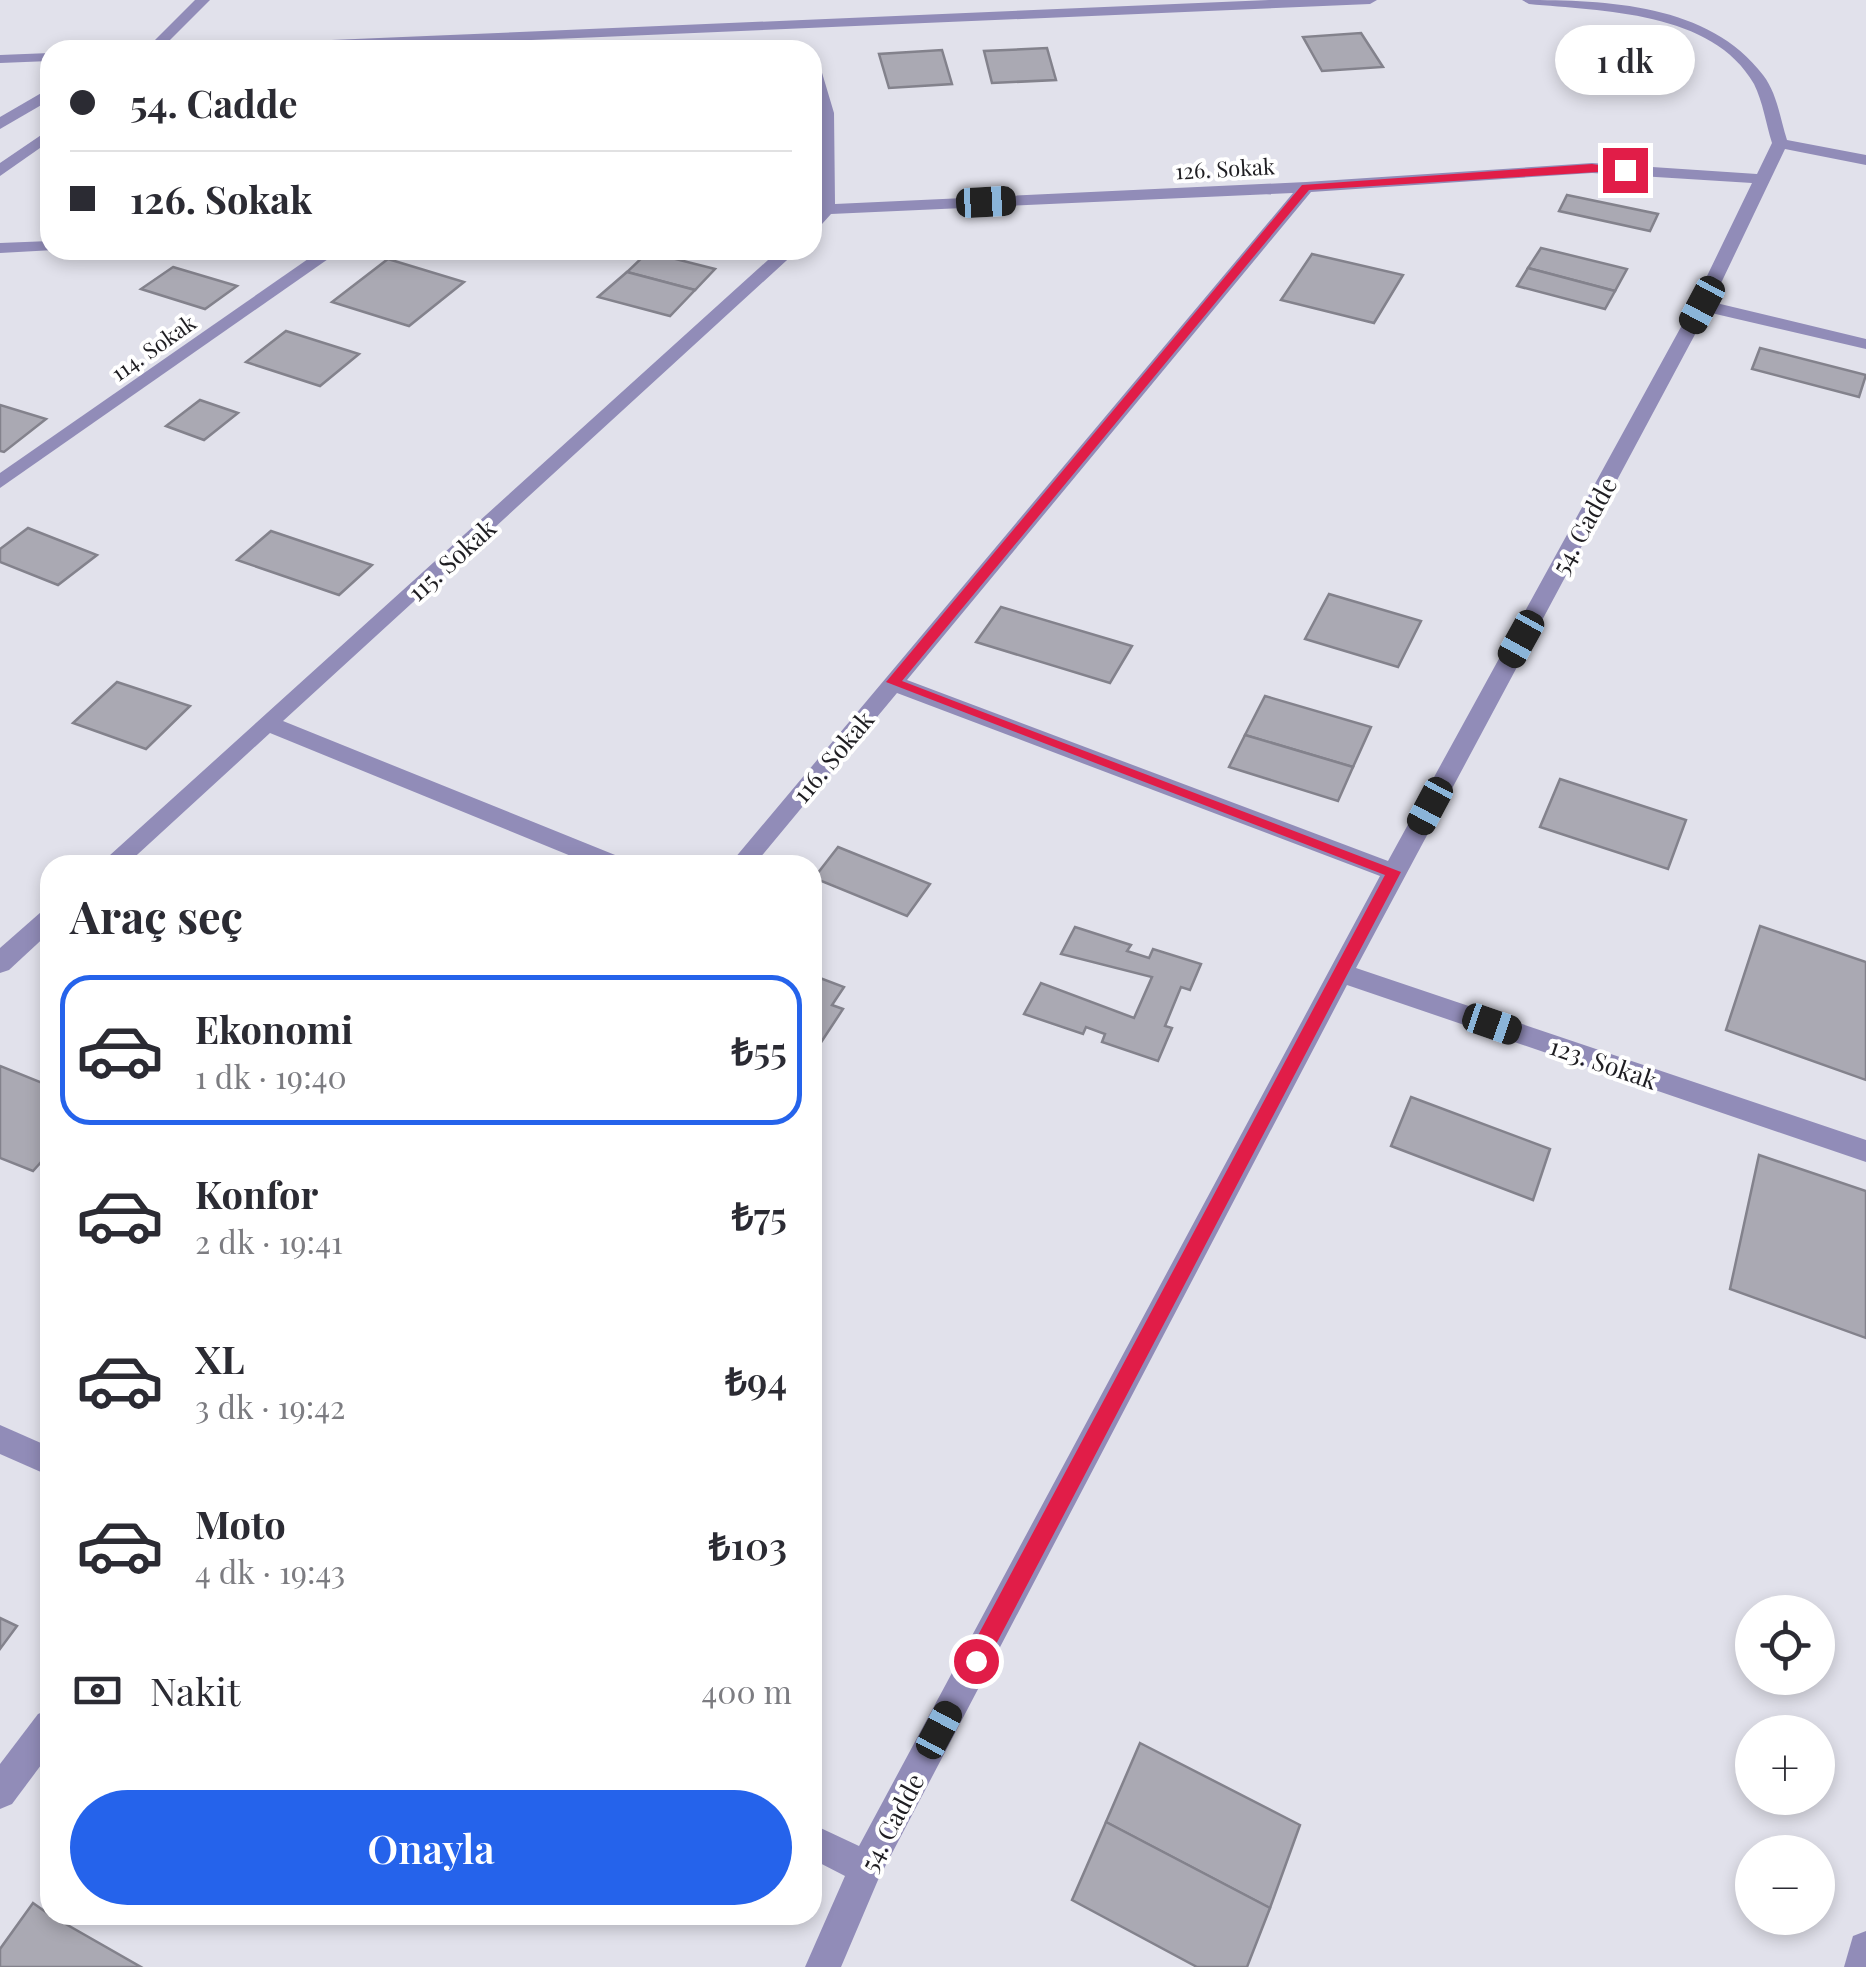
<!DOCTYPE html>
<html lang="tr">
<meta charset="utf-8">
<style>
body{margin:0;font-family:"Playfair Display",serif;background:#f2f2f3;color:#2b2b33;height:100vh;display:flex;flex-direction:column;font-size:38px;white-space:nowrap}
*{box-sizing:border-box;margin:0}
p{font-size:32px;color:#7c7c81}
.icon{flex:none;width:55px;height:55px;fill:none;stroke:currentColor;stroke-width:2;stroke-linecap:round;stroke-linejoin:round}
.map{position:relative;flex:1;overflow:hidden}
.sheet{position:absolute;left:40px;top:855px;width:782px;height:1070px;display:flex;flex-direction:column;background:#fff;border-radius:30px;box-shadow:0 5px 15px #0003}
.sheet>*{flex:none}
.banner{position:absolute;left:40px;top:40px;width:782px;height:220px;border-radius:30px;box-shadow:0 5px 15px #0003;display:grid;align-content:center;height:220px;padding:0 30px;background:#fff}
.controls{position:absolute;left:1735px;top:1595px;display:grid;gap:20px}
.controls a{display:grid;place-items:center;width:100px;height:100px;border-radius:50%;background:#fff;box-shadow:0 5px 15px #0003;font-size:50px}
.end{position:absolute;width:45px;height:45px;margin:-22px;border:12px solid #e11d48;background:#fff;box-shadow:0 0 0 5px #fff}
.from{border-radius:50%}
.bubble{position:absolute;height:70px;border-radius:35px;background:#fff;box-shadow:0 5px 15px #0003;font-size:32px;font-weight:600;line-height:70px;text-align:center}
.car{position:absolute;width:30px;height:60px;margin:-30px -15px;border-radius:12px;box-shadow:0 0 8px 2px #0007;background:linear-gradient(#222 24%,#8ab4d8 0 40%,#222 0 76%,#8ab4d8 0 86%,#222 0)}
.banner b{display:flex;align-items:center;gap:35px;height:95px;font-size:38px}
.banner b+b{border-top:2px solid #e1e1e2}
.banner i{width:25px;height:25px;background:#2b2b33}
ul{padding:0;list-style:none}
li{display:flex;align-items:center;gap:30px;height:150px;margin:0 20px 15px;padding:0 10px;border:5px solid transparent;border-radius:30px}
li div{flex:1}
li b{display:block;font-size:38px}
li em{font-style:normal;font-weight:600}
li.current{border-color:#2563eb}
li>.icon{width:90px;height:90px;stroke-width:1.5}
h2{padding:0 30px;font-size:45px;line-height:120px}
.pay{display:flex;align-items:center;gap:25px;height:110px;padding:0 30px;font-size:38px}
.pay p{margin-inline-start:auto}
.button{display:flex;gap:20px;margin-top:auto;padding:20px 30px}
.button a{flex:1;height:115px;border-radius:60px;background:#2563eb;color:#fff;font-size:40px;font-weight:600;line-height:115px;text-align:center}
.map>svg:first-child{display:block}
.building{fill:#aaa9b3;stroke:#83828c;stroke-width:2.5}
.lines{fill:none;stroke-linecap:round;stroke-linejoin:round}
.street{fill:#918cb8;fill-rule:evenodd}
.route{fill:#e11d48}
.labels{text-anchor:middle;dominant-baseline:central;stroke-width:8;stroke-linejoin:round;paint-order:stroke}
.far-street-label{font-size:22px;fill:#1f1e22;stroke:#fff}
.street-label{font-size:25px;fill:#1f1e22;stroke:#fff}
</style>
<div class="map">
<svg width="1866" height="1967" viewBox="0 0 1866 1967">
<rect width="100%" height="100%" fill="#e1e1eb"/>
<g class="building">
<polygon points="1361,33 1383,67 1322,71 1303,37"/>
<polygon points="1047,48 1056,80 992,83 984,51"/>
<polygon points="942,50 952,84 889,88 879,54"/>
<polygon points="1567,195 1658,214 1650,231 1559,211"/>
<polygon points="1541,248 1627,269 1615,291 1528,268"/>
<polygon points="648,252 715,269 695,290 627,272"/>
<polygon points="1312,254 1403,275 1374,323 1281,300"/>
<polygon points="388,259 464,282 409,326 332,302"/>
<polygon points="173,267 237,286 205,309 141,289"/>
<polygon points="1528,268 1615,291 1605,309 1517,286"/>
<polygon points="627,272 695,290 670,316 598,297"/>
<polygon points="286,331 359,354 320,386 246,362"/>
<polygon points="1760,348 1866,375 1859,397 1752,369"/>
<polygon points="200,400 238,413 204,440 166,426"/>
<polygon points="0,405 46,419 4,452 0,451"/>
<polygon points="28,528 97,555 58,585 0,562 0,549"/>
<polygon points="271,531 372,565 339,595 237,560"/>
<polygon points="1329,594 1421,621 1398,667 1305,639"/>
<polygon points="1001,607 1132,646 1110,683 976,642"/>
<polygon points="117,682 190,706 146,749 73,723"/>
<polygon points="1265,696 1371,727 1353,767 1245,735"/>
<polygon points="1245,735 1353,767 1338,801 1229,767"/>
<polygon points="1560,779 1686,820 1668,869 1540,827"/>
<polygon points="838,847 930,884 907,916 814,878"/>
<polygon points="1760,926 1866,962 1866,1080 1726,1030"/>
<polygon points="1075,927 1131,945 1127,951 1149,958 1153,949 1201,964 1190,990 1181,987 1165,1026 1172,1028 1158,1061 1102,1042 1105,1034 1086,1027 1083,1034 1024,1014 1041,983 1134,1018 1152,977 1061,954"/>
<polygon points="812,975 844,987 832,1005 843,1009 812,1056"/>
<polygon points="0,1066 50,1086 50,1152 33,1171 0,1158"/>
<polygon points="1411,1097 1550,1149 1533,1200 1391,1146"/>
<polygon points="1759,1155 1866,1191 1866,1338 1730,1289"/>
<polygon points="0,1618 17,1626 0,1649"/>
<polygon points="1140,1743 1300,1825 1270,1908 1106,1822"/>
<polygon points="1106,1822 1270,1908 1247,1967 1197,1967 1072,1900"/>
<polygon points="33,1903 50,1915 141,1967 0,1967 0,1949"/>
</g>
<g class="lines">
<g class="street">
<polygon points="195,0 210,0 160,50 145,50"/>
<polygon points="1269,0 1377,0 1370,4 297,50 185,50 192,46"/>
<path d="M1522 0C1604 0 1709 3 1763 75 1777 93 1780 118 1787 140L1866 155V165L1785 149 1712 302 1866 339V349L1707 312 1356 968 1866 1140V1162L1347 985 878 1880 841 1967H805L845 1876 812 1859V1824L859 1846 1380 876 897 693 754 865H729L1293 193 831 214 822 224H812V205H819L818 113 812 93V62L820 66 834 113 835 204 1306 182 1592 163 1757 174 1772 143C1766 124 1763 102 1754 84 1713 11 1601 11 1529 4ZM1592 173 1752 183 1693 305 1388 861 907 680 1311 192Z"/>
<polygon points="50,53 50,61 0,63 0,55"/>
<polygon points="50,88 50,100 0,129 0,117"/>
<polygon points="50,129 50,141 0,176 0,163"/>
<polygon points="50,241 50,250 54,250 0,253 0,243"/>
<polygon points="321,250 341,250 0,488 0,473"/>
<polygon points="779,250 798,250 283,721 625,859 629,865 593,865 270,733 126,865 99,865"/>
<polygon points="50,909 50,932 9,970 0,973 0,948 41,912"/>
<polygon points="0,1425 50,1447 50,1476 0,1454"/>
<polygon points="50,1709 50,1753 12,1804 0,1809 0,1764 38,1714"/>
<polygon points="1866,1931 1866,1967 1844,1967 1853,1936"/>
</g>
</g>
<polygon class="route" points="1592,164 1630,170 1309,190 902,681 1401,872 983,1669 976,1672 968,1669 968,1654 1385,875 886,682 1302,185"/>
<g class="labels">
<g class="far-street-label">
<text transform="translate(1225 168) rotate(-3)">126. Sokak</text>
<text transform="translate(153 347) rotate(-35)">114. Sokak</text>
</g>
<g class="street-label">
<text transform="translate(1583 525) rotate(-61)">54. Cadde</text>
<text transform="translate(451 559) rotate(-42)">115. Sokak</text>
<text transform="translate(832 756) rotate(-50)">116. Sokak</text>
<text transform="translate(1604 1062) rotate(19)">123. Sokak</text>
<text transform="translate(891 1822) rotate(-62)">54. Cadde</text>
</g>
</g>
</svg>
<div class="controls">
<a><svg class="icon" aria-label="locate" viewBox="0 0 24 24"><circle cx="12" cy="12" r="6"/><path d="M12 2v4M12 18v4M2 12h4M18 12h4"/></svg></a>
<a>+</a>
<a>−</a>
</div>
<i class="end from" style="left:976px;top:1661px"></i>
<i class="end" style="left:1625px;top:170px"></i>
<div class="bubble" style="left:1555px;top:25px;width:140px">1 dk</div>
<i class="car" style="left:986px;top:202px;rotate:87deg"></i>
<i class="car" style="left:1702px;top:305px;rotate:208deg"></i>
<i class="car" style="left:1521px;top:639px;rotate:209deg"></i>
<i class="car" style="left:1430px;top:806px;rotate:208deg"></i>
<i class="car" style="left:1492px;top:1024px;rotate:109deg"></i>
<i class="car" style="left:939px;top:1730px;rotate:28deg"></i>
<div class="banner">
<b><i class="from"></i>54. Cadde</b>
<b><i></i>126. Sokak</b>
</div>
<section class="sheet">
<h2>Araç seç</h2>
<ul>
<li class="current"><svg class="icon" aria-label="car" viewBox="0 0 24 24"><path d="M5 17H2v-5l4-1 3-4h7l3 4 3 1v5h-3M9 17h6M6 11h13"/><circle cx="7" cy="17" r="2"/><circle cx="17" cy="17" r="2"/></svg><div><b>Ekonomi</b><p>1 dk · 19:40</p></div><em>₺55</em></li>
<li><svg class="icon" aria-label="car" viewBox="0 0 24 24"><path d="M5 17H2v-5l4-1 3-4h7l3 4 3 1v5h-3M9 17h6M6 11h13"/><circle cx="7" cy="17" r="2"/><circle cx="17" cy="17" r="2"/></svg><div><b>Konfor</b><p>2 dk · 19:41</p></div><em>₺75</em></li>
<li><svg class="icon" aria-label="car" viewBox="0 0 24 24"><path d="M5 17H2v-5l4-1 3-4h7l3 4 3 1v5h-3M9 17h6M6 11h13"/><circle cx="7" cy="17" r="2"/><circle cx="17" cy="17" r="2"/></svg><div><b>XL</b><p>3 dk · 19:42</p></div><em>₺94</em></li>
<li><svg class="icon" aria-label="car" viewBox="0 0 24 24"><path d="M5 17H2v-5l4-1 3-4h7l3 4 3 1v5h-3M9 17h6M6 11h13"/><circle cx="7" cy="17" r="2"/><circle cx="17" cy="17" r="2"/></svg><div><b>Moto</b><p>4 dk · 19:43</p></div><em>₺103</em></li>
</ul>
<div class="pay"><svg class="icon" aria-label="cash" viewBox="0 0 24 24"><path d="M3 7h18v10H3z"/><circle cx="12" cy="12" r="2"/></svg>Nakit<p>400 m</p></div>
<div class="button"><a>Onayla</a></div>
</section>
</div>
